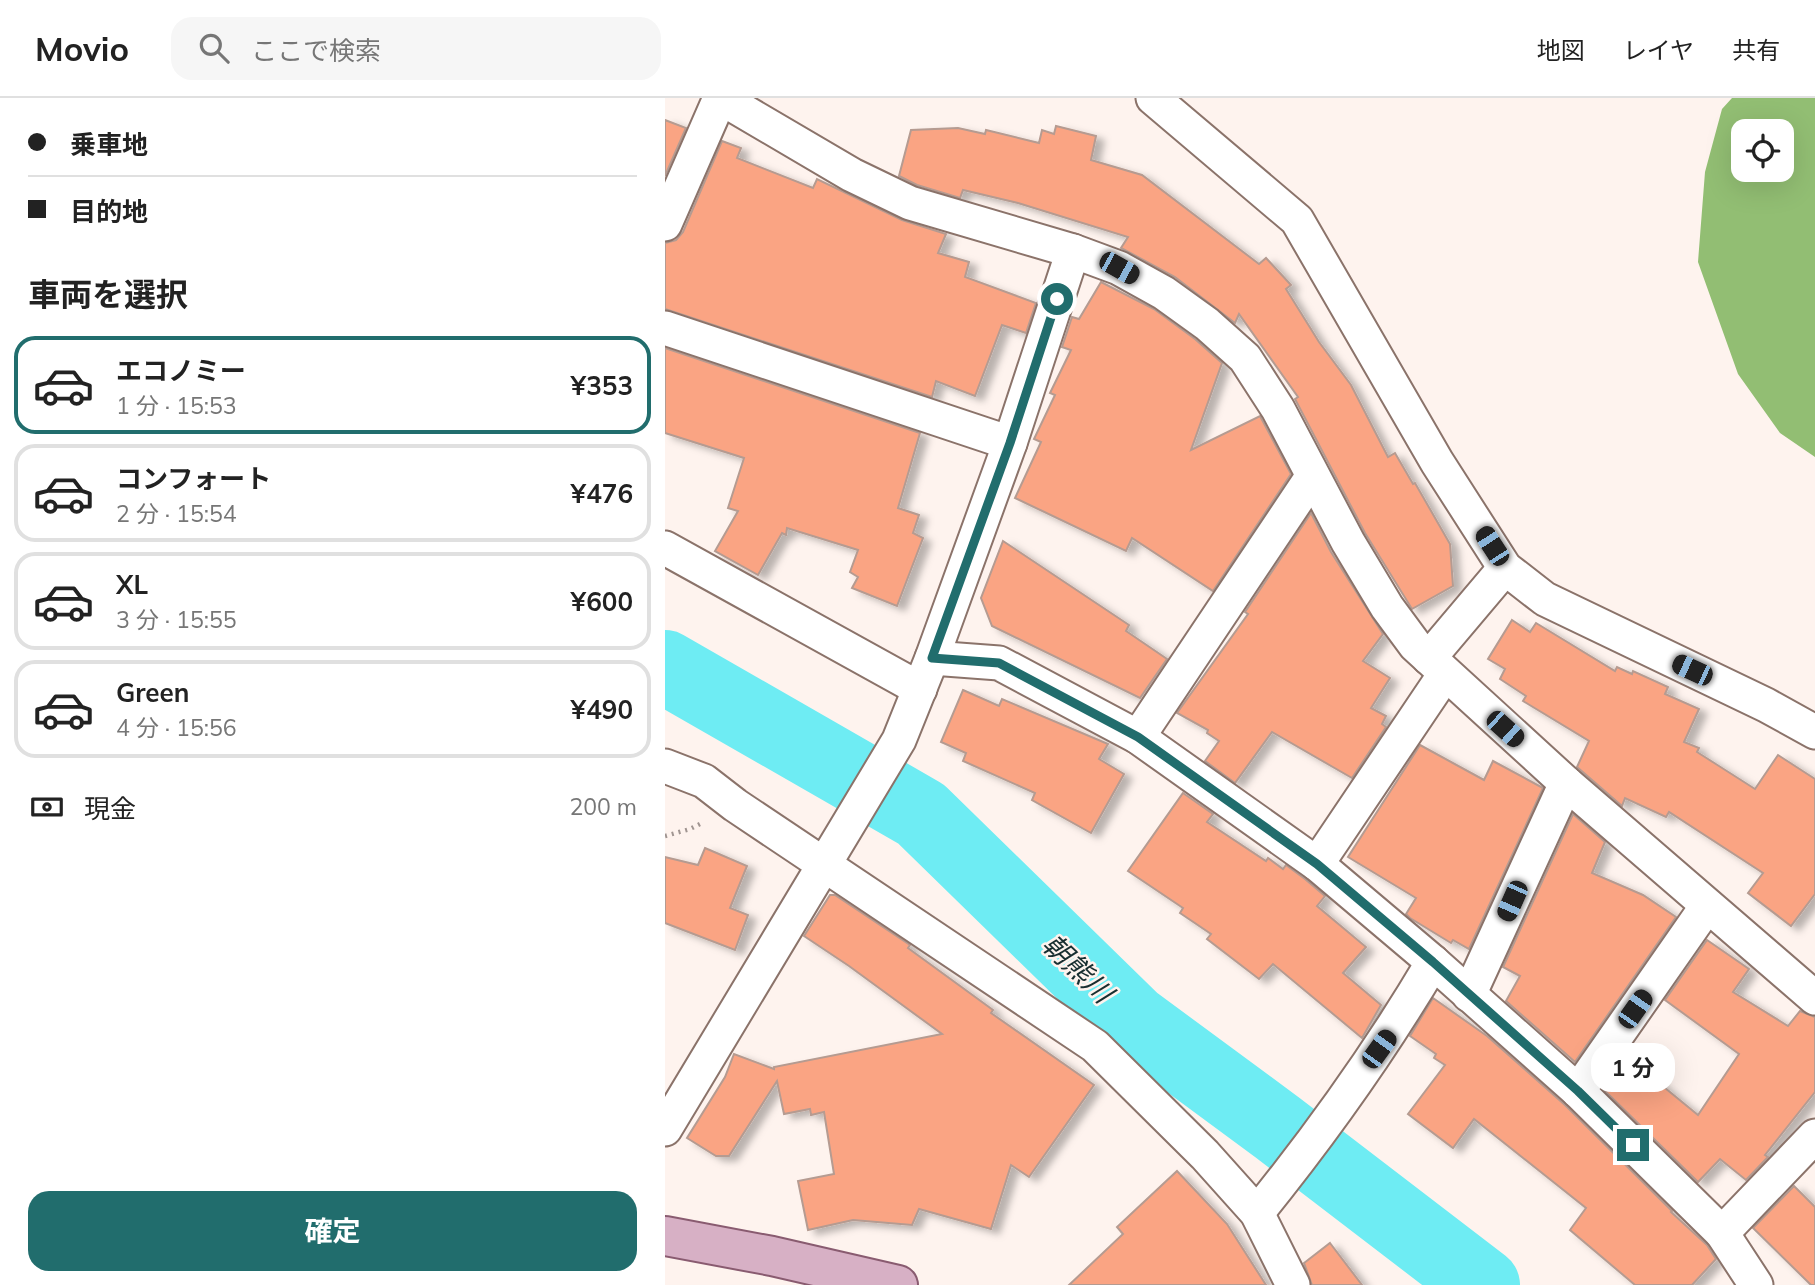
<!DOCTYPE html>
<html lang="ja">
<meta charset="utf-8">
<style>
body{margin:0;font-family:Mulish,"Noto Sans JP",sans-serif;background:#f6f6f6;color:#222;height:100vh;display:flex;flex-direction:column;font-size:26px;white-space:nowrap}
*{box-sizing:border-box;margin:0}
p{font-size:23px;color:#767676}
.icon{flex:none;width:38px;height:38px;fill:none;stroke:currentColor;stroke-width:2;stroke-linecap:round;stroke-linejoin:round}
.map{position:relative;flex:1;overflow:hidden}
.drawer{display:flex;flex-direction:column;background:#fff;width:665px}
.drawer>*{flex:none}
.banner{display:grid;align-content:center;height:154px;padding:0 28px;background:#fff}
.controls{position:absolute;left:1066px;top:21px;display:grid;gap:14px}
.controls a{display:grid;place-items:center;width:63px;height:63px;border-radius:14px;background:#fff;box-shadow:0 7px 28px #0002;font-size:35px}
.end{position:absolute;width:32px;height:32px;margin:-16px;border:9px solid #216d6d;background:#fff;box-shadow:0 0 0 4px #fff}
.from{border-radius:50%}
.bubble{position:absolute;height:49px;border-radius:21px;background:#fff;box-shadow:0 7px 28px #0002;font-size:23px;font-weight:700;line-height:49px;text-align:center}
.car{position:absolute;width:21px;height:42px;margin:-21px -10px;border-radius:9px;box-shadow:0 0 5px 2px #0007;background:linear-gradient(#222 24%,#8ab4d8 0 40%,#222 0 76%,#8ab4d8 0 86%,#222 0)}
.banner b{display:flex;align-items:center;gap:24px;height:66px;font-size:26px}
.banner b+b{border-top:2px solid #e0e0e0}
.banner i{width:18px;height:18px;background:#222}
ul{padding:0;list-style:none}
li{display:flex;align-items:center;gap:21px;height:98px;margin:0 14px 10px;padding:0 14px;border:4px solid #e0e0e0;border-radius:21px}
li div{flex:1}
li b{display:block;font-size:26px}
li em{font-style:normal;font-weight:700}
li.active{border-color:#216d6d}
li>.icon{width:63px;height:63px;stroke-width:1.5}
h2{padding:0 28px;font-size:32px;line-height:84px}
.pay{display:flex;align-items:center;gap:18px;height:77px;padding:0 28px;font-size:26px}
.pay p{margin-inline-start:auto}
.button{display:flex;gap:14px;margin-top:auto;padding:14px 28px}
.button a{flex:1;height:80px;border-radius:21px;background:#216d6d;color:#fff;font-size:28px;font-weight:700;line-height:80px;text-align:center}
header{display:flex;align-items:center;gap:42px;box-sizing:border-box;height:98px;padding:0 35px;background:#fff;border-bottom:2px solid #e0e0e0}
header strong{font-size:33px}
nav{display:flex;gap:38px;margin-inline-start:auto;font-size:24px}
.search{width:490px;height:63px;background:#f6f6f6;display:flex;align-items:center;gap:18px;box-sizing:border-box;padding:0 24px;border-radius:21px;color:#767676;font-size:26px}
main{display:flex;flex:1;min-height:0}
.map>svg:first-child{display:block}
.forest{fill:#92be73;fill-rule:evenodd}
.lines{fill:none;stroke-linecap:round;stroke-linejoin:round}
.river{stroke:#6eecf3;stroke-width:74}
.building{fill:#faa483;stroke:#b59b91;stroke-width:2;filter:url(#shadow)}
.minor-casing{stroke:#8b736a;stroke-width:37}
.primary-casing{stroke:#895b70;stroke-width:42}
.path{stroke:#a09591;stroke-width:4.5;stroke-dasharray:2 5;stroke-linecap:butt}
.minor{stroke:#fff;stroke-width:33}
.primary{stroke:#d7b0c5;stroke-width:38}
.route{stroke:#216d6d;stroke-width:9}
.labels{text-anchor:middle;dominant-baseline:central;stroke-width:5;stroke-linejoin:round;paint-order:stroke}
.water-label{font-size:28px;font-style:italic;fill:#182e30;stroke:#fef3ee}
</style>
<header>
<strong>Movio</strong>
<div class="search"><svg class="icon" aria-label="search" viewBox="0 0 24 24"><circle cx="10" cy="10" r="6"/><path d="M15 15l6 6"/></svg>ここで検索</div>
<nav><a>地図</a><a>レイヤ</a><a>共有</a></nav>
</header>
<main>
<section class="drawer">
<div class="banner">
<b><i class="from"></i>乗車地</b>
<b><i></i>目的地</b>
</div>
<h2>車両を選択</h2>
<ul>
<li class="active"><svg class="icon" aria-label="car" viewBox="0 0 24 24"><path d="M5 17H2v-5l4-1 3-4h7l3 4 3 1v5h-3M9 17h6M6 11h13"/><circle cx="7" cy="17" r="2"/><circle cx="17" cy="17" r="2"/></svg><div><b>エコノミー</b><p>1 分 · 15:53</p></div><em>¥353</em></li>
<li><svg class="icon" aria-label="car" viewBox="0 0 24 24"><path d="M5 17H2v-5l4-1 3-4h7l3 4 3 1v5h-3M9 17h6M6 11h13"/><circle cx="7" cy="17" r="2"/><circle cx="17" cy="17" r="2"/></svg><div><b>コンフォート</b><p>2 分 · 15:54</p></div><em>¥476</em></li>
<li><svg class="icon" aria-label="car" viewBox="0 0 24 24"><path d="M5 17H2v-5l4-1 3-4h7l3 4 3 1v5h-3M9 17h6M6 11h13"/><circle cx="7" cy="17" r="2"/><circle cx="17" cy="17" r="2"/></svg><div><b>XL</b><p>3 分 · 15:55</p></div><em>¥600</em></li>
<li><svg class="icon" aria-label="car" viewBox="0 0 24 24"><path d="M5 17H2v-5l4-1 3-4h7l3 4 3 1v5h-3M9 17h6M6 11h13"/><circle cx="7" cy="17" r="2"/><circle cx="17" cy="17" r="2"/></svg><div><b>Green</b><p>4 分 · 15:56</p></div><em>¥490</em></li>
</ul>
<div class="pay"><svg class="icon" aria-label="cash" viewBox="0 0 24 24"><path d="M3 7h18v10H3z"/><circle cx="12" cy="12" r="2"/></svg>現金<p>200 m</p></div>
<div class="button"><a>確定</a></div>
</section>
<div class="map">
<svg width="1150" height="1187" viewBox="0 0 1150 1187">
<defs>
<filter id="shadow"><feDropShadow dx="8" dy="4.5" stdDeviation="3.5" flood-color="#0004"/></filter>
</defs>
<rect width="100%" height="100%" fill="#fef3ee"/>
<path class="forest" d="M1067 0H1150V359L1115 335 1073 276 1033 164 1040 74 1057 11ZM1078 33H1116V72H1078Z"/>
<g class="lines">
<polyline class="river" points="0,569 256,716 468,923 613,1030 818,1187"/>
</g>
<g class="building">
<polygon points="0,22 21,30 0,78"/>
<polygon points="391,28 431,38 426,62 477,77 594,166 601,160 626,187 621,191 654,244 686,287 723,359 730,355 748,386 750,385 785,446 788,488 747,511 700,435 630,301 633,299 574,216 570,225 510,179 456,150 463,139 353,105 298,92 295,100 252,87 234,78 246,32 293,30 320,36 321,32 374,45 377,32 389,36"/>
<polygon points="57,43 76,50 72,60 148,90 152,81 237,122 281,136 273,155 304,164 300,179 371,205 361,235 337,227 310,298 271,283 267,299 0,211 0,145 11,142 18,134"/>
<polygon points="436,184 489,211 530,241 557,265 526,352 595,318 626,376 548,493 467,440 461,453 350,400 376,344 369,341 390,297 385,295 406,252 397,249 407,219 414,221"/>
<polygon points="0,250 255,335 233,410 254,417 248,435 258,440 232,508 187,490 193,479 185,474 193,452 122,430 121,437 117,435 93,477 50,453 73,413 63,410 79,360 0,335"/>
<polygon points="646,415 666,454 718,536 698,563 725,580 706,610 721,618 717,626 721,629 687,680 607,634 570,685 540,663 554,643 542,635 543,632 512,615 583,516 580,514"/>
<polygon points="338,443 464,527 461,533 502,561 475,600 327,528 316,500"/>
<polygon points="847,522 865,534 871,525 950,573 952,569 967,576 968,573 1003,589 1000,596 1034,611 1019,644 1034,650 1032,654 1090,691 1113,657 1150,681 1150,796 1126,828 1083,795 1098,775 1004,714 1001,719 960,700 957,708 912,669 924,643 858,603 861,598 835,581 840,571 823,561"/>
<polygon points="298,592 334,608 337,601 443,646 434,661 459,676 426,735 367,702 370,695 298,663 301,655 276,644"/>
<polygon points="755,647 819,682 828,663 878,690 804,851 788,842 786,845 745,820 741,816 751,800 683,759"/>
<polygon points="518,695 548,716 542,724 601,763 603,760 618,771 621,767 640,781 660,798 652,808 701,849 678,875 716,907 697,940 608,866 594,881 542,841 546,836 515,815 518,810 463,773"/>
<polygon points="908,716 940,744 927,775 978,797 1011,819 910,964 841,903 855,878 838,869"/>
<polygon points="40,750 82,768 65,810 83,817 70,852 0,825 0,759 33,767"/>
<polygon points="165,797 170,797 245,847 243,850 328,912 326,915 429,987 364,1079 346,1067 326,1131 254,1111 247,1127 188,1122 143,1132 133,1083 169,1076 159,1014 146,1017 145,1011 119,1016 112,983 64,1058 51,1058 22,1040 60,979 69,956 109,971 109,969 277,936 184,868 139,838"/>
<polygon points="1042,842 1084,871 1068,894 1123,928 1135,913 1150,919 1150,994 1100,1057 1103,1059 1081,1082 1055,1061 1033,1084 938,991 961,958 1033,1017 1074,956 1000,902"/>
<polygon points="768,900 822,938 900,1007 1007,1113 1006,1114 1042,1147 1051,1161 1027,1187 970,1187 905,1132 921,1110 809,1021 788,1050 743,1016 780,967 769,960 771,956 745,938"/>
<polygon points="512,1073 562,1126 601,1187 404,1187 458,1136 452,1129"/>
<polygon points="1129,1088 1150,1109 1150,1187 1146,1187 1088,1130"/>
<polygon points="665,1145 697,1187 647,1187 639,1165"/>
</g>
<g class="lines">
<defs>
<g id="minor">
<polyline points="56,0 187,77 245,105 408,153 454,170 499,195 542,226 580,260 613,311 683,444 722,509 750,547 901,685 1150,900"/>
<polyline points="488,0 632,122 772,364 840,470 880,501 1101,607 1150,634"/>
<polyline points="0,126 55,0"/>
<polyline points="0,230 345,345"/>
<polyline points="0,450 255,591"/>
<polyline points="267,560 334,565 473,639 652,766 768,864 913,993 1057,1135 1091,1187"/>
<polyline points="764,560 840,470"/>
<polyline points="473,639 647,379"/>
<polyline points="0,668 39,683 70,707 430,948 540,1057 592,1115 628,1187"/>
<polyline points="652,766 780,576"/>
<polyline points="804,897 901,685"/>
<polyline points="913,993 1042,808"/>
<polyline points="0,1031 234,642 267,560 345,345 408,153"/>
<path d="M592 1115C656 1036 716 952 768 864"/>
<polyline points="1057,1135 1150,1038"/>
</g>
<polyline id="primary" points="0,1138 107,1158 233,1187"/>
</defs>
<use href="#minor" class="minor-casing"/>
<use href="#primary" class="primary-casing"/>
<polyline class="path" points="0,738 25,731 35,726"/>
<use href="#minor" class="minor"/>
<use href="#primary" class="primary"/>
</g>
<g class="lines">
<polyline class="route" points="392,201 345,345 267,560 334,565 473,639 652,766 768,864 913,993 968,1047"/>
</g>
<g class="labels">
<g class="water-label">
<text transform="translate(413 870) rotate(44)">朝熊川</text>
</g>
</g>
</svg>
<div class="controls">
<a><svg class="icon" aria-label="locate" viewBox="0 0 24 24"><circle cx="12" cy="12" r="6"/><path d="M12 2v4M12 18v4M2 12h4M18 12h4"/></svg></a>
</div>
<i class="end from" style="left:392px;top:201px"></i>
<i class="end" style="left:968px;top:1047px"></i>
<div class="bubble" style="left:926px;top:945px;width:84px">1 分</div>
<i class="car" style="left:454px;top:170px;rotate:119deg"></i>
<i class="car" style="left:827px;top:448px;rotate:327deg"></i>
<i class="car" style="left:1027px;top:572px;rotate:295deg"></i>
<i class="car" style="left:840px;top:631px;rotate:132deg"></i>
<i class="car" style="left:847px;top:803px;rotate:204deg"></i>
<i class="car" style="left:970px;top:911px;rotate:35deg"></i>
<i class="car" style="left:714px;top:951px;rotate:36deg"></i>
</div>
</main>
